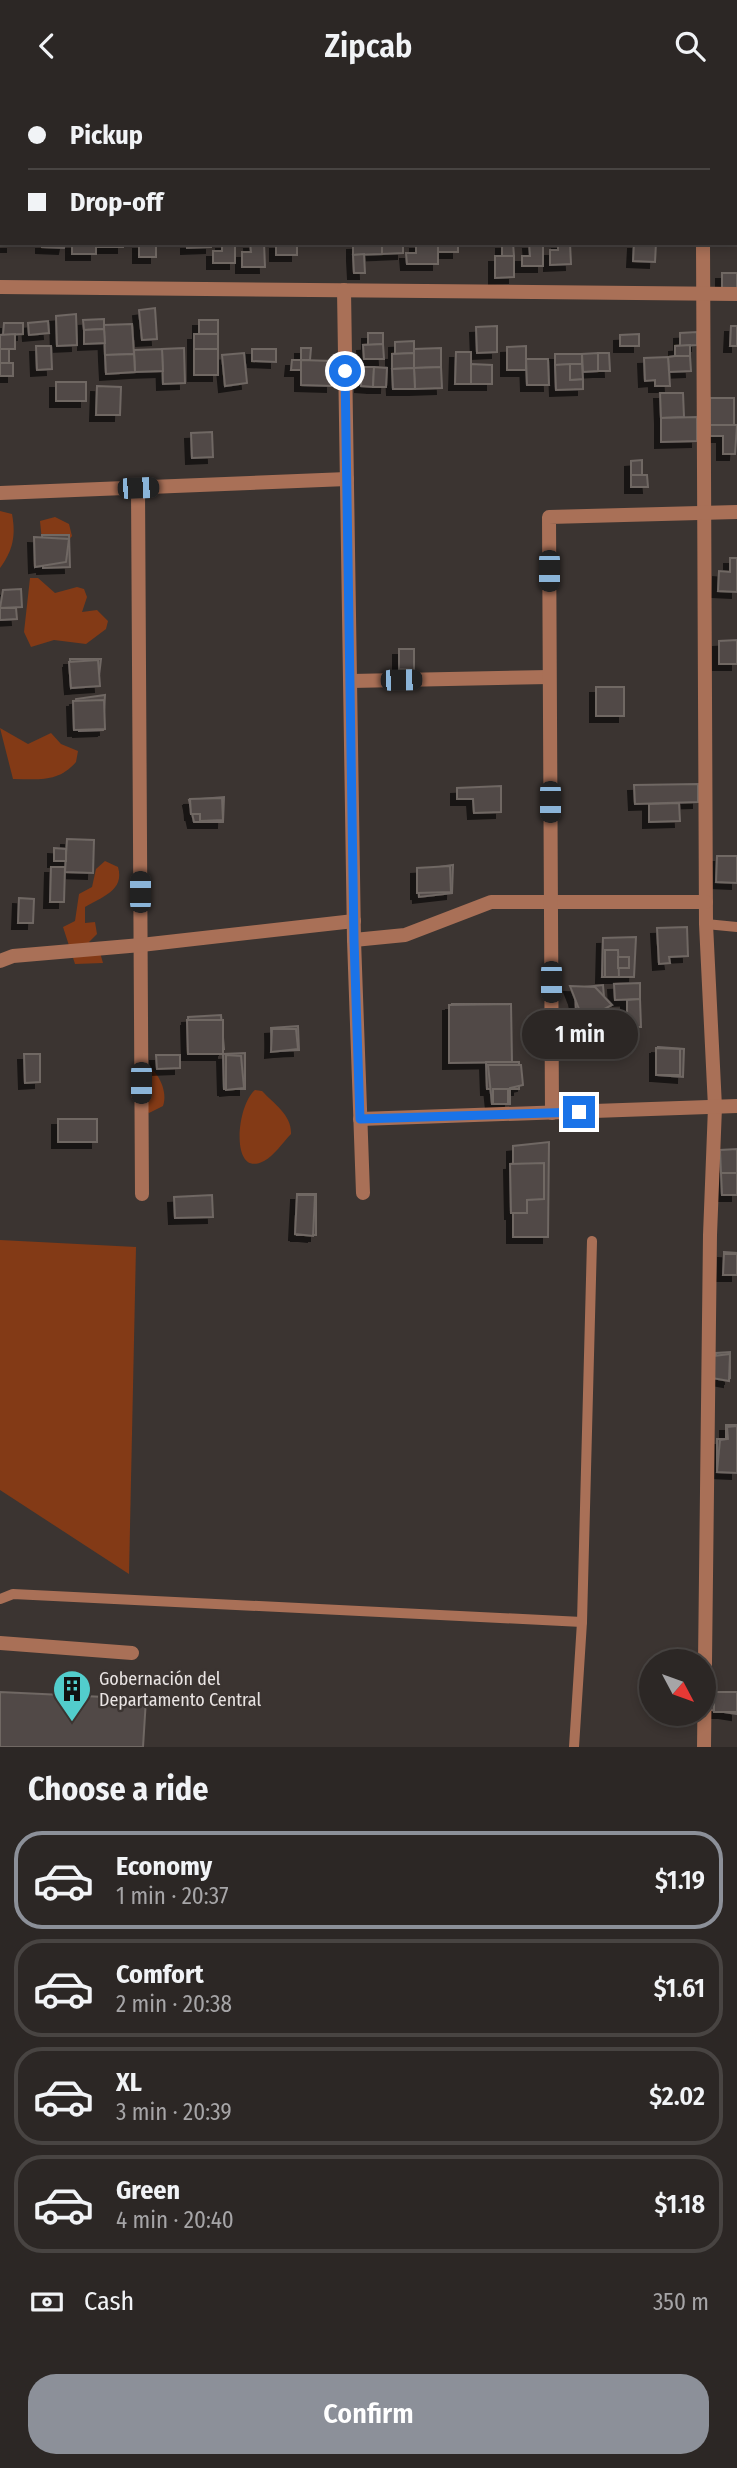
<!DOCTYPE html>
<meta charset="utf-8">
<style>
body{margin:0;font-family:"Fira Sans Condensed",sans-serif;background:#342f2d;color:#f1f3f6;height:100vh;display:flex;flex-direction:column;font-size:26px;white-space:nowrap}
*{box-sizing:border-box;margin:0}
p{font-size:23px;color:#a6a5a7}
.icon{flex:none;width:38px;height:38px;fill:none;stroke:currentColor;stroke-width:2;stroke-linecap:round;stroke-linejoin:round}
.map{position:relative;height:1656px;overflow:hidden}
.side{display:flex;flex-direction:column;background:#2c2725;flex:1}
.side>*{flex:none}
.hud{position:absolute;left:0px;top:0px;width:738px;height:154px;box-shadow:0 4px 10px #0003,0 0 0 2px #484442;display:grid;align-content:center;height:154px;padding:0 28px;background:#2c2725}
.needle{width:46px;rotate:131deg}
.tools{position:absolute;left:639px;top:1558px;display:grid;gap:14px}
.tools a{display:grid;place-items:center;width:77px;height:77px;border-radius:50%;background:#2c2725;box-shadow:0 4px 10px #0003,0 0 0 2px #484442;font-size:35px}
.end{position:absolute;width:32px;height:32px;margin:-16px;border:9px solid #1a73e8;background:#fff;box-shadow:0 0 0 4px #fff}
.from{border-radius:50%}
.bubble{position:absolute;height:49px;border-radius:24px;background:#2c2725;box-shadow:0 4px 10px #0003,0 0 0 2px #484442;font-size:23px;font-weight:600;line-height:49px;text-align:center}
.car{position:absolute;width:21px;height:42px;margin:-21px -10px;border-radius:9px;box-shadow:0 0 5px 2px #0007;background:linear-gradient(#222 24%,#8ab4d8 0 40%,#222 0 76%,#8ab4d8 0 86%,#222 0)}
.hud b{display:flex;align-items:center;gap:24px;height:66px;font-size:26px}
.hud b+b{border-top:2px solid #484442}
.hud i{width:18px;height:18px;background:#f1f3f6}
ul{padding:0;list-style:none}
li{display:flex;align-items:center;gap:21px;height:98px;margin:0 14px 10px;padding:0 14px;border:4px solid #484442;border-radius:28px}
li div{flex:1}
li b{display:block;font-size:26px}
li em{font-style:normal;font-weight:600}
li.on{border-color:#8c9099}
li>.icon{width:63px;height:63px;stroke-width:1.5}
h2{padding:0 28px;font-size:32px;line-height:84px}
.pay{display:flex;align-items:center;gap:18px;height:77px;padding:0 28px;font-size:26px}
.pay p{margin-inline-start:auto}
.primary-button{display:flex;gap:14px;margin-top:auto;padding:14px 28px}
.primary-button a{flex:1;height:80px;border-radius:28px;background:#8c9099;color:#fff;font-size:28px;font-weight:600;line-height:80px;text-align:center}
header{display:flex;justify-content:space-between;align-items:center;height:91px;padding:0 28px;background:#2c2725;font-size:32px;font-weight:600}
.map>svg:first-child{display:block}
.green{fill:#833a16}
.building{fill:#514a47;stroke:#6f6764;stroke-width:2;filter:url(#shadow)}
.lines{fill:none;stroke-linecap:round;stroke-linejoin:round}
.lane{stroke:#a97057;stroke-width:10}
.street{stroke:#a97057;stroke-width:14}
.route{stroke:#1a73e8;stroke-width:9}
.labels{text-anchor:middle;dominant-baseline:central;stroke-width:5;stroke-linejoin:round;paint-order:stroke}
.poi-label{font-size:18px;fill:#e9e4e3;stroke:#3b3431;text-anchor:start}
</style>
<header><svg class="icon" aria-label="back" viewBox="0 0 24 24"><path d="M15 5l-7 7 7 7"/></svg>Zipcab<svg class="icon" aria-label="search" viewBox="0 0 24 24"><circle cx="10" cy="10" r="6"/><path d="M15 15l6 6"/></svg></header>
<div class="map">
<svg width="737" height="1656" viewBox="0 0 737 1656">
<defs>
<filter id="shadow"><feDropShadow dx="-6" dy="6" stdDeviation="0" flood-color="#0009"/></filter>
</defs>
<rect width="100%" height="100%" fill="#3b3431"/>
<g class="green">
<path d="M0 420 12 423C16 445 13 459 0 477Z"/>
<polygon points="55,426 69,433 72,445 67,451 42,450 40,430"/>
<polygon points="30,487 38,487 55,502 77,496 84,498 87,506 82,521 97,519 108,530 106,538 86,553 54,549 31,556 24,541"/>
<path d="M0 637 28 653 51 642 61 653 78 660 76 671C58 692 38 688 13 688Z"/>
<path d="M105 770 118 776C125 800 101 806 85 816V832L95 831 97 843 89 851 99 858 103 872 75 873 63 836 75 830 79 803 92 796 96 778Z"/>
<path d="M147 974C159 982 168 1001 163 1015L149 1022 131 1006 132 991Z"/>
<path d="M255 999 262 1000C274 1013 292 1024 291 1043 283 1051 274 1065 264 1070 230 1088 236 1015 255 999Z"/>
<polygon points="0,1149 136,1156 129,1483 0,1399"/>
</g>
<g class="building">
<polygon points="0,127 2,152 12,152 12,155 0,155"/>
<polygon points="42,152 65,152 64,157 42,156"/>
<rect x="72" y="152" width="24" height="11"/>
<rect x="96" y="152" width="27" height="4"/>
<rect x="139" y="152" width="17" height="14"/>
<polygon points="187,152 211,152 211,156 187,157"/>
<polygon points="222,152 235,152 235,172 213,172 213,160 222,160"/>
<polygon points="250,152 264,152 265,176 242,176 242,161 251,161"/>
<rect x="276" y="152" width="21" height="12"/>
<polygon points="382,152 382,163 353,164 353,153"/>
<polygon points="382,152 403,152 403,162 382,163"/>
<polygon points="416,152 438,152 438,173 407,173 406,162 416,162"/>
<rect x="438" y="152" width="20" height="9"/>
<polygon points="502,152 513,152 514,165 502,165"/>
<polygon points="529,152 543,152 543,175 522,175 522,165 530,165"/>
<polygon points="558,152 570,152 571,173 550,174 550,159 558,159"/>
<polygon points="634,152 656,152 655,171 633,170"/>
<polygon points="364,163 365,182 354,182 353,164"/>
<polygon points="495,165 514,165 514,186 495,187"/>
<rect x="722" y="182" width="15" height="16"/>
<polygon points="155,217 157,248 142,249 139,219"/>
<polygon points="76,223 77,254 57,255 56,225"/>
<polygon points="104,228 104,238 84,239 83,229"/>
<rect x="199" y="229" width="19" height="14"/>
<polygon points="48,230 49,242 29,244 28,232"/>
<polygon points="4,232 23,232 23,243 3,244"/>
<polygon points="132,233 134,263 105,264 104,234"/>
<polygon points="497,235 497,261 477,262 476,236"/>
<polygon points="731,235 737,235 737,255 730,255"/>
<polygon points="104,238 105,252 84,253 84,239"/>
<polygon points="697,241 697,254 680,255 680,242"/>
<polygon points="368,242 383,242 383,253 368,254"/>
<polygon points="15,243 15,258 0,258 0,244"/>
<rect x="194" y="243" width="24" height="15"/>
<polygon points="639,243 639,255 620,255 620,244"/>
<polygon points="414,250 414,262 395,263 395,251"/>
<polygon points="383,253 384,268 364,268 363,254"/>
<polygon points="690,254 690,265 675,265 675,255"/>
<polygon points="36,255 51,255 52,278 37,279"/>
<polygon points="526,255 526,279 507,279 507,256"/>
<polygon points="184,257 185,292 163,293 162,258"/>
<polygon points="301,257 311,257 310,269 301,269"/>
<polygon points="441,257 441,276 414,277 414,258"/>
<rect x="0" y="258" width="9" height="14"/>
<polygon points="162,258 163,280 135,281 134,259"/>
<rect x="194" y="258" width="24" height="26"/>
<polygon points="252,258 276,258 276,271 252,270"/>
<polygon points="456,261 471,261 471,293 455,293"/>
<polygon points="244,262 247,292 225,295 222,264"/>
<polygon points="414,262 414,277 392,278 392,263"/>
<polygon points="598,262 598,280 583,281 582,263"/>
<polygon points="598,262 609,262 610,280 598,280"/>
<polygon points="134,263 135,281 106,283 105,264"/>
<polygon points="555,263 582,263 582,273 555,274"/>
<polygon points="675,265 690,265 691,280 669,281 668,266"/>
<polygon points="668,266 670,295 655,295 655,289 645,290 644,267"/>
<polygon points="526,268 548,268 549,294 527,294"/>
<polygon points="292,269 301,269 301,279 291,279"/>
<polygon points="301,269 332,270 332,295 301,294"/>
<rect x="0" y="272" width="13" height="13"/>
<polygon points="471,273 492,274 492,293 471,293"/>
<polygon points="570,273 570,289 583,288 583,298 556,299 555,274"/>
<polygon points="570,273 582,273 583,288 570,289"/>
<polygon points="362,276 374,276 373,296 361,295"/>
<polygon points="374,276 387,277 386,296 373,296"/>
<polygon points="441,276 442,297 415,298 414,277"/>
<polygon points="414,277 415,298 393,298 392,278"/>
<rect x="56" y="291" width="30" height="19"/>
<polygon points="97,295 121,296 120,324 96,324"/>
<polygon points="660,302 683,302 684,326 661,327"/>
<rect x="710" y="307" width="24" height="27"/>
<polygon points="697,326 697,350 661,351 661,327"/>
<polygon points="710,334 737,334 735,363 723,363 723,345 710,345"/>
<polygon points="212,341 213,366 192,367 191,342"/>
<polygon points="642,369 642,384 631,384 631,370"/>
<polygon points="631,384 647,384 648,396 631,396"/>
<polygon points="42,444 69,444 70,476 43,477"/>
<polygon points="34,446 69,448 66,471 35,476"/>
<polygon points="730,467 737,467 737,501 718,500 719,480 730,481"/>
<polygon points="21,498 22,516 0,517 3,499"/>
<polygon points="0,517 16,517 17,528 0,529"/>
<polygon points="737,549 737,573 719,573 719,550"/>
<polygon points="399,558 414,558 414,579 399,578"/>
<polygon points="70,568 101,568 98,593 71,597"/>
<polygon points="98,569 100,595 71,597 69,571"/>
<rect x="596" y="596" width="28" height="29"/>
<polygon points="105,604 103,639 79,640 76,608"/>
<polygon points="104,609 105,638 74,639 73,610"/>
<polygon points="698,693 698,711 635,713 634,694"/>
<polygon points="501,695 501,721 474,722 473,708 457,708 457,697"/>
<polygon points="224,706 223,731 194,731 189,709"/>
<polygon points="222,707 223,729 200,730 200,723 191,723 190,708"/>
<polygon points="679,712 680,730 649,731 649,713"/>
<polygon points="67,748 94,749 93,782 65,781"/>
<polygon points="54,757 66,758 66,770 54,770"/>
<polygon points="717,765 737,765 737,792 716,791"/>
<polygon points="453,774 452,802 419,806 418,779"/>
<polygon points="450,775 451,801 417,802 417,777"/>
<polygon points="51,776 65,776 64,811 50,811"/>
<polygon points="19,807 34,808 33,832 18,832"/>
<polygon points="687,836 688,865 669,866 670,872 659,873 657,837"/>
<polygon points="636,846 634,886 602,886 603,847"/>
<polygon points="605,859 618,859 619,886 605,886"/>
<rect x="618" y="866" width="11" height="11"/>
<polygon points="640,892 640,908 615,909 614,893"/>
<polygon points="603,894 605,918 576,920 575,897"/>
<polygon points="570,895 595,896 612,914 574,934 570,923 579,918"/>
<polygon points="640,908 641,936 627,936 627,909"/>
<polygon points="452,913 510,913 511,965 454,965"/>
<polygon points="511,913 512,971 449,972 449,914"/>
<polygon points="221,924 224,958 190,962 188,926"/>
<polygon points="187,929 223,929 223,963 188,963"/>
<polygon points="298,935 299,959 272,960 271,937"/>
<polygon points="272,938 296,938 298,958 271,961"/>
<polygon points="658,956 684,958 683,986 658,984"/>
<polygon points="656,957 680,958 680,984 656,984"/>
<polygon points="245,962 245,998 224,998 223,963"/>
<polygon points="24,963 40,963 40,991 25,992"/>
<polygon points="156,964 180,964 180,977 157,978"/>
<polygon points="226,964 241,965 244,997 226,999"/>
<polygon points="486,971 519,971 519,998 487,998"/>
<polygon points="488,974 521,974 523,994 510,997 510,1013 492,1013"/>
<rect x="493" y="998" width="15" height="15"/>
<rect x="58" y="1028" width="39" height="23"/>
<polygon points="549,1051 548,1146 513,1146 513,1055"/>
<polygon points="737,1058 737,1082 721,1082 720,1059"/>
<polygon points="544,1072 544,1108 527,1109 527,1122 511,1122 510,1073"/>
<polygon points="721,1082 737,1082 737,1104 722,1104"/>
<rect x="297" y="1103" width="19" height="41"/>
<polygon points="212,1104 213,1126 175,1127 174,1106"/>
<polygon points="297,1104 315,1104 313,1145 295,1143"/>
<polygon points="724,1161 737,1162 737,1183 725,1182"/>
<polygon points="724,1163 737,1163 737,1184 723,1184"/>
<polygon points="730,1261 730,1287 716,1287 716,1262"/>
<polygon points="730,1263 729,1290 712,1287 714,1265"/>
<polygon points="726,1334 737,1334 737,1381 717,1381 717,1348 726,1348"/>
<polygon points="737,1335 737,1382 717,1381 720,1349 728,1348 727,1336"/>
<polygon points="0,1601 146,1608 143,1656 0,1656"/>
<polygon points="711,1601 737,1602 737,1623 711,1619"/>
<rect x="714" y="1601" width="23" height="20"/>
</g>
<g class="lines">
<g class="lane">
<polyline points="706,833 737,836"/>
<polyline points="0,1508 13,1503 582,1531"/>
<polyline points="574,1656 582,1531 592,1150"/>
</g>
<g class="street">
<polyline points="664,0 701,1"/>
<polyline points="703,152 706,833 715,1016 710,1144 704,1656"/>
<polyline points="0,196 737,203"/>
<polyline points="344,199 354,849 363,1102"/>
<polyline points="138,397 142,1103"/>
<polyline points="0,402 347,388"/>
<polyline points="351,590 549,586"/>
<polyline points="354,849 405,844 491,811 706,811"/>
<polyline points="0,870 13,865 141,854 354,830"/>
<polyline points="552,1022 549,426 737,421"/>
<polyline points="360,1028 737,1015"/>
<polyline points="0,1552 132,1562"/>
</g>
</g>
<g class="lines">
<polyline class="route" points="345,280 354,849 360,1028 579,1021"/>
</g>
<defs>
<symbol id="building-pin" viewBox="-11 -11 22 30"><path d="M0 17L-7.5 6A9.5 9.5 0 1 1 7.5 6Z" fill="#52cdcc" stroke="#3b3431"/><path d="M-4-6H4V6H1V3H-1V6H-4ZM-2.5-4.3h1.7v1.8h-1.7ZM.8-4.3h1.7v1.8H.8ZM-2.5-1h1.7V.8h-1.7ZM.8-1h1.7V.8H.8Z" fill="#111"/></symbol>
</defs>
<g fill-rule="evenodd">
<use href="#building-pin" x="50" y="1576" width="44" height="60"/>
</g>
<g class="labels">
<g class="poi-label">
<text x="99" y="1588">Gobernación del<tspan x="99" dy="21">Departamento Central</tspan></text>
</g>
</g>
</svg>
<div class="tools">
<a><svg class="needle" viewBox="-14 -14 28 28"><path d="M0-13l5 13h-10z" fill="#e53935"/><path d="M0 13l5-13h-10z" fill="#a6a5a7"/></svg></a>
</div>
<i class="end from" style="left:345px;top:280px"></i>
<i class="end" style="left:579px;top:1021px"></i>
<div class="bubble" style="left:522px;top:919px;width:116px">1 min</div>
<i class="car" style="left:138px;top:397px;rotate:88deg"></i>
<i class="car" style="left:549px;top:480px;rotate:180deg"></i>
<i class="car" style="left:401px;top:589px;rotate:89deg"></i>
<i class="car" style="left:550px;top:711px;rotate:180deg"></i>
<i class="car" style="left:140px;top:801px;rotate:0deg"></i>
<i class="car" style="left:551px;top:891px;rotate:180deg"></i>
<i class="car" style="left:141px;top:992px;rotate:180deg"></i>
<div class="hud">
<b><i class="from"></i>Pickup</b>
<b><i></i>Drop-off</b>
</div>
</div>
<section class="side">
<h2>Choose a ride</h2>
<ul>
<li class="on"><svg class="icon" aria-label="car" viewBox="0 0 24 24"><path d="M5 17H2v-5l4-1 3-4h7l3 4 3 1v5h-3M9 17h6M6 11h13"/><circle cx="7" cy="17" r="2"/><circle cx="17" cy="17" r="2"/></svg><div><b>Economy</b><p>1 min · 20:37</p></div><em>$1.19</em></li>
<li><svg class="icon" aria-label="car" viewBox="0 0 24 24"><path d="M5 17H2v-5l4-1 3-4h7l3 4 3 1v5h-3M9 17h6M6 11h13"/><circle cx="7" cy="17" r="2"/><circle cx="17" cy="17" r="2"/></svg><div><b>Comfort</b><p>2 min · 20:38</p></div><em>$1.61</em></li>
<li><svg class="icon" aria-label="car" viewBox="0 0 24 24"><path d="M5 17H2v-5l4-1 3-4h7l3 4 3 1v5h-3M9 17h6M6 11h13"/><circle cx="7" cy="17" r="2"/><circle cx="17" cy="17" r="2"/></svg><div><b>XL</b><p>3 min · 20:39</p></div><em>$2.02</em></li>
<li><svg class="icon" aria-label="car" viewBox="0 0 24 24"><path d="M5 17H2v-5l4-1 3-4h7l3 4 3 1v5h-3M9 17h6M6 11h13"/><circle cx="7" cy="17" r="2"/><circle cx="17" cy="17" r="2"/></svg><div><b>Green</b><p>4 min · 20:40</p></div><em>$1.18</em></li>
</ul>
<div class="pay"><svg class="icon" aria-label="cash" viewBox="0 0 24 24"><path d="M3 7h18v10H3z"/><circle cx="12" cy="12" r="2"/></svg>Cash<p>350 m</p></div>
<div class="primary-button"><a>Confirm</a></div>
</section>
